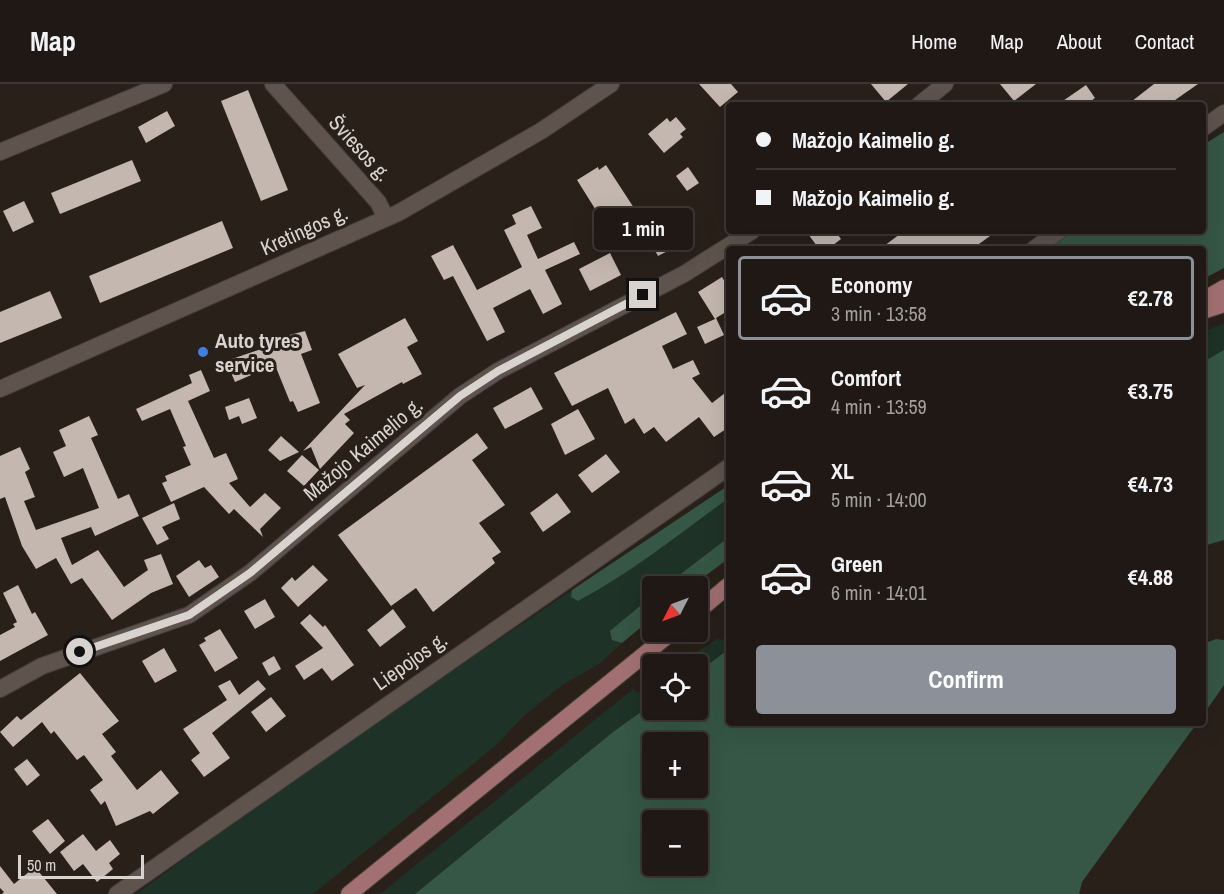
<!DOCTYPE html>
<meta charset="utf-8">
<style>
body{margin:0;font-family:"Archivo Narrow",sans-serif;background:#2c2522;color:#f1f3f6;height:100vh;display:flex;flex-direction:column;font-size:22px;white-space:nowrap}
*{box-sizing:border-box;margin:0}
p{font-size:20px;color:#a1a0a0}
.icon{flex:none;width:33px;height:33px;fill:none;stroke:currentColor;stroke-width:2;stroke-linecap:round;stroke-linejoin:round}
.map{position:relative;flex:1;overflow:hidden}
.sheet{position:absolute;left:726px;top:162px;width:480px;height:480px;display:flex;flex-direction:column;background:#1f1814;border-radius:6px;box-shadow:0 6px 24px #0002,0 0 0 2px #3c3734}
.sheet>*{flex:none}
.hud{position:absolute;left:726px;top:18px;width:480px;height:132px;border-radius:6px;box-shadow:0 6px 24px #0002,0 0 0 2px #3c3734;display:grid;align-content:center;height:132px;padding:0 30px;background:#1f1814}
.needle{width:39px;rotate:228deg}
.controls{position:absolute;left:642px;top:492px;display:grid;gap:12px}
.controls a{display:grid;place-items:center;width:66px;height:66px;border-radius:6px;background:#1f1814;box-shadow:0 6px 24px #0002,0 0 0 2px #3c3734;font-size:30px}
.scale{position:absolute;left:18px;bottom:15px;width:126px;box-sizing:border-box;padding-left:6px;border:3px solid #d9d3cf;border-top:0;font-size:16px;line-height:21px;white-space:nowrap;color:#d9d3cf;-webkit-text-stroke:4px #29201a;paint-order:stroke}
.end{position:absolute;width:27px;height:27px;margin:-14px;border:8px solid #d9d3cf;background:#111;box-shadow:0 0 0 3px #111}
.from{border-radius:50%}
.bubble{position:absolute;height:42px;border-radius:6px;background:#1f1814;box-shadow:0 6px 24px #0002,0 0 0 2px #3c3734;font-size:20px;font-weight:700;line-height:42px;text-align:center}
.hud b{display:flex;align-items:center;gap:21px;height:57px;font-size:22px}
.hud b+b{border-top:2px solid #3c3734}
.hud i{width:15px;height:15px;background:#f1f3f6}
ul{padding:10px 0 0;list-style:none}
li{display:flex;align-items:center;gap:18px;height:84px;margin:0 12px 9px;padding:0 18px;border:3px solid transparent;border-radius:6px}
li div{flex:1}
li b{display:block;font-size:22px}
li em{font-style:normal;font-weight:700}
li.active{border-color:#8c9099}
li>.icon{width:54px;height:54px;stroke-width:1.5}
.cta{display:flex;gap:12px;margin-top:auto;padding:12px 30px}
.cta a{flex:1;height:69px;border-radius:6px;background:#8c9099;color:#fff;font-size:24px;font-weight:700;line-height:69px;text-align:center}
header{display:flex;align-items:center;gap:36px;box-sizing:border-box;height:84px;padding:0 30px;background:#1f1814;border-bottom:2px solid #3c3734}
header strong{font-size:28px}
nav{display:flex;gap:33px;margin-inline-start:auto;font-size:21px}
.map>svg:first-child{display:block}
.green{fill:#1f3227}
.forest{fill:#365745;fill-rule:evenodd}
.building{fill:#c3b7af}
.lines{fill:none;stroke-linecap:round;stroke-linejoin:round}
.minor-casing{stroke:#453e3a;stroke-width:18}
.primary-casing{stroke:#453e3a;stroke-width:18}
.minor{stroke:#5e534d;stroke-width:16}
.primary{stroke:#a27072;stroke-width:16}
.route{stroke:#d9d3cf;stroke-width:8}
.shop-dot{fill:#3f7fe0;stroke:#29201a;stroke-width:2}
.labels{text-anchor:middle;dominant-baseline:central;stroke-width:6;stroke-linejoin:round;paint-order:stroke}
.street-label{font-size:21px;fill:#d9d3cf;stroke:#29201a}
.poi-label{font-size:21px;font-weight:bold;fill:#d9d3cf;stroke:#29201a;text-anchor:start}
</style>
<header>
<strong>Map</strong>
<nav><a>Home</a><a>Map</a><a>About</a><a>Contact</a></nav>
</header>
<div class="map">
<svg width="1224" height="810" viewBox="0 0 1224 810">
<rect width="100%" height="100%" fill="#29201a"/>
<g class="green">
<polygon points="1224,239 1224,266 1203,278 1203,248"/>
<polygon points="729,414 729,453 665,502 652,502 652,512 639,522 612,556 622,559 599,580 561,602 524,632 494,663 313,810 136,810 323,674 572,506 571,513 668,458"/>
<polygon points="729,550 729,565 698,588 698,580 679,580 717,555 722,556"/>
<polygon points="652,597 652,620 613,648 415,810 380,810 633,605 638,609"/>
</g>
<g class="forest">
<polygon points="1224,48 1224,184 1203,195 1203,165 1048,165 1073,147 1203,147 1203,61"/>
<polygon points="1224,266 1224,456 1203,462 1203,278"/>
<path d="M729 401V414C680 449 631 489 578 517L571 513 572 506Z"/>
<polygon points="729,453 729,474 692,502 665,502"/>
<polygon points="652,512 652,534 622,559 612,556 610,547"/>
<polygon points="1216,555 1224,556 1224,601 1203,631 1203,560"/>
<path d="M729 565V639H1063L1069 644 1096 639H1197L1082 798 1079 810H415L613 648 652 620V626H698V588ZM698 658V704H652V658ZM698 736V782H652V736Z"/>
</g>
<g class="building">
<polygon points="699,0 731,0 738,8 720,23"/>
<polygon points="871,0 908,0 886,18"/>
<polygon points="1000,0 1036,0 1014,17"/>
<polygon points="1154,0 1198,0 1168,21 1127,21"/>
<polygon points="1086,1 1095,14 1086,21 1057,21"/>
<polygon points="248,6 288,106 261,117 221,17"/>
<polygon points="167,27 175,42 146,59 138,43"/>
<polygon points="676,33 686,45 680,50 683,53 664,69 648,50 667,34 670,38"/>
<polygon points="132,76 141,97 60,130 51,109"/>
<polygon points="606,81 634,124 604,139 577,96 598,83 599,86"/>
<polygon points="688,83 699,99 687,107 676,92"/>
<polygon points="24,117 34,138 13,148 3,127"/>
<polygon points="531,122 542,144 527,151 538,175 574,158 580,170 545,186 562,220 543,230 530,205 493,224 505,248 487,257 453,192 444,196 431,172 453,161 477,206 522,183 504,146 516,140 512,131"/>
<polygon points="675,133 687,157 658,172 645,149"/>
<polygon points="222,137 233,164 100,219 89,192"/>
<polygon points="806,147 835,147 841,155 828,165 819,165"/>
<polygon points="904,147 997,147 972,165 880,165"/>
<polygon points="610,169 621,191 590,207 579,185"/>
<polygon points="722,193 729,205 729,226 716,234 724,251 705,260 697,243 715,235 698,208"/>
<polygon points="50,207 62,234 0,259 0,228"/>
<polygon points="676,228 687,250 662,262 673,285 693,276 700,290 692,294 712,319 729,306 729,343 714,353 699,333 666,358 654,343 644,350 634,334 625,340 608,304 572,322 554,289"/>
<polygon points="405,234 418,257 407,263 422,290 403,300 402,298 344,330 350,336 345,340 354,349 320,385 311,363 303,367 365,301 357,304 338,270"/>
<polygon points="305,247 312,266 301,270 320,319 298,328 293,317 290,318 275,281 235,298 226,277 273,261 274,255"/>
<polygon points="201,286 210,307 188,317 214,374 226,369 238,395 229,399 250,423 265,409 281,424 260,445 263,453 234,425 229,430 204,403 171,418 162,399 167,397 165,392 191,381 183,363 186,362 170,325 142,337 136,325 192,299 189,291"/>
<polygon points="531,303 543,325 505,345 493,324"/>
<polygon points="249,314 257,334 242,340 239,332 229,336 225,323"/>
<polygon points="578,325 595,355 565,371 551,340"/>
<polygon points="89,332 98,351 91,354 118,415 129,410 139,432 95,452 91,443 61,454 72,481 98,466 124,503 148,486 144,476 161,470 173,500 151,509 112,536 82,494 71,500 56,474 36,485 22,462 5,413 0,415 0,372 20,363 30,385 25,388 35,413 24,417 36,446 99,424 83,384 64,393 53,368 66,362 59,346"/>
<polygon points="477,349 488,364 472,376 505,421 479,439 501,468 492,474 495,479 433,528 416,504 391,522 338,451"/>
<polygon points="281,352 299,368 280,377 268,366"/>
<polygon points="606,370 620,388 592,409 578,391"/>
<polygon points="302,371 319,386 304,402 287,387"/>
<polygon points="557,409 571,428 543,448 530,429"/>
<polygon points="174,419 180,435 162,443 169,455 157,461 142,434"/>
<polygon points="199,476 205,484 211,481 219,493 189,513 176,492"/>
<polygon points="313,481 328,496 298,523 281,504 292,493 295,497"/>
<polygon points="18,501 32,530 35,528 48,551 0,577 0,551 15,543 13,540 17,538 3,509"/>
<polygon points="265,515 275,533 255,545 244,527"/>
<polygon points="393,525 406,543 380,563 367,546"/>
<polygon points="310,530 323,543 325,541 354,581 332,597 322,584 304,596 295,582 323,564 300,539"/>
<polygon points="220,545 238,574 215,588 199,561 206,557 204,554"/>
<polygon points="164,564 177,587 155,599 142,577"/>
<polygon points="274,572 281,585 269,592 262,579"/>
<polygon points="80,589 119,637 102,650 116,668 111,672 137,706 161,686 179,709 153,730 150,727 116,742 105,717 101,721 90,706 103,696 84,671 77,676 54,647 51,650 42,638 13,663 0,648 17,632 21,636"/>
<polygon points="230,596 239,611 258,596 266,605 212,649 230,674 204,693 191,676 200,669 183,645 227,616 218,602"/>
<polygon points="271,613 286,632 266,648 251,628"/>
<polygon points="27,675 40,691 27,702 14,685"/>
<polygon points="48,735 65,757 50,770 32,747"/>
<polygon points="83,750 96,767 110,756 120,770 109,779 113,785 97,798 83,780 74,787 60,768"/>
<polygon points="0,782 14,800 35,783 57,810 2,810 4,808 0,804"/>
</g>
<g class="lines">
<defs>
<g id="minor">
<polyline points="273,0 378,118 386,134"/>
<polyline points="919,21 945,0"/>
<polyline points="1203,44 1224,29"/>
<polyline points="0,68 164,0"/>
<polyline points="1034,165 1059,147"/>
<polyline points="0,305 398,129 541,47 611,0"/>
<polyline points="0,605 42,582 189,531 250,489 460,312 498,287 684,190 752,147"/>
<polyline points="117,810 729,383"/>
</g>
<g id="primary">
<polyline points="1203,216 1224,204"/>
<polyline points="1203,227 1224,220"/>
<polyline points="698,527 729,501"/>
<polyline points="349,810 672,548"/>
</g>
</defs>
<use href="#minor" class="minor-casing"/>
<use href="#primary" class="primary-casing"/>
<use href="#minor" class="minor"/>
<use href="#primary" class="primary"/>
</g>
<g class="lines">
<polyline class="route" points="80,568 189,531 250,489 460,312 498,287 643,211"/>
</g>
<circle class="shop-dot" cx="203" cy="268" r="6"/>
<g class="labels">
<g class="street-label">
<text transform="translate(360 64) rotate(48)">Šviesos g.</text>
<text transform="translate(304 146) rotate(-24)">Kretingos g.</text>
<text transform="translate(363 365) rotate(-40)">Mažojo Kaimelio g.</text>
<text transform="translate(410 577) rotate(-35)">Liepojos g.</text>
</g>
<g class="poi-label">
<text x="215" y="256">Auto tyres<tspan x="215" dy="24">service</tspan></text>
</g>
</g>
</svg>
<div class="controls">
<a><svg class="needle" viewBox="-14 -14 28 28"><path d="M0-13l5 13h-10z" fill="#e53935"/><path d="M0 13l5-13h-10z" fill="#a1a0a0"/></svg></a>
<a><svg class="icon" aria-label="locate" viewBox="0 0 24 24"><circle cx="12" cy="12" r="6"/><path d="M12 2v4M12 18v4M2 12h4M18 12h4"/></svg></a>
<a>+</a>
<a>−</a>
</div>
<div class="scale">50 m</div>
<i class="end from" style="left:80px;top:568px"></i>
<i class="end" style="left:643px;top:211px"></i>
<div class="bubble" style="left:594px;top:124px;width:99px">1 min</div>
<div class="hud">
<b><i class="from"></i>Mažojo Kaimelio g.</b>
<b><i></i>Mažojo Kaimelio g.</b>
</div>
<section class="sheet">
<ul>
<li class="active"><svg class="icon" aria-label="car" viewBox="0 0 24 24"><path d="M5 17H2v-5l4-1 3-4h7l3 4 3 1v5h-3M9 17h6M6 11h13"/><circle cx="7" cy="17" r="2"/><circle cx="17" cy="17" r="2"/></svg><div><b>Economy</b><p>3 min · 13:58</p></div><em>€2.78</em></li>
<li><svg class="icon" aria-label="car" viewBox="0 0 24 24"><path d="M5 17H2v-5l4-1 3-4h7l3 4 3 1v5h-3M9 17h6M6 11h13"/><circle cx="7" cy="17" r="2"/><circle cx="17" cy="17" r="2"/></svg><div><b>Comfort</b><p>4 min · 13:59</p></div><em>€3.75</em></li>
<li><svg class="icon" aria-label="car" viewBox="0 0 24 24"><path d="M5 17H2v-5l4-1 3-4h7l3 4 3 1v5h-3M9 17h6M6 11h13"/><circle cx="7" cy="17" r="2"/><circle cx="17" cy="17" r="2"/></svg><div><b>XL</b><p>5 min · 14:00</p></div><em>€4.73</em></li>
<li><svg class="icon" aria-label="car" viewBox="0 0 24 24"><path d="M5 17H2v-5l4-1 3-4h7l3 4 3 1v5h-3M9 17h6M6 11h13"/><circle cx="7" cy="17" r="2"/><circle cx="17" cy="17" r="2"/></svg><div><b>Green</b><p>6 min · 14:01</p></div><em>€4.88</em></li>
</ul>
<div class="cta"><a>Confirm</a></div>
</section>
</div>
